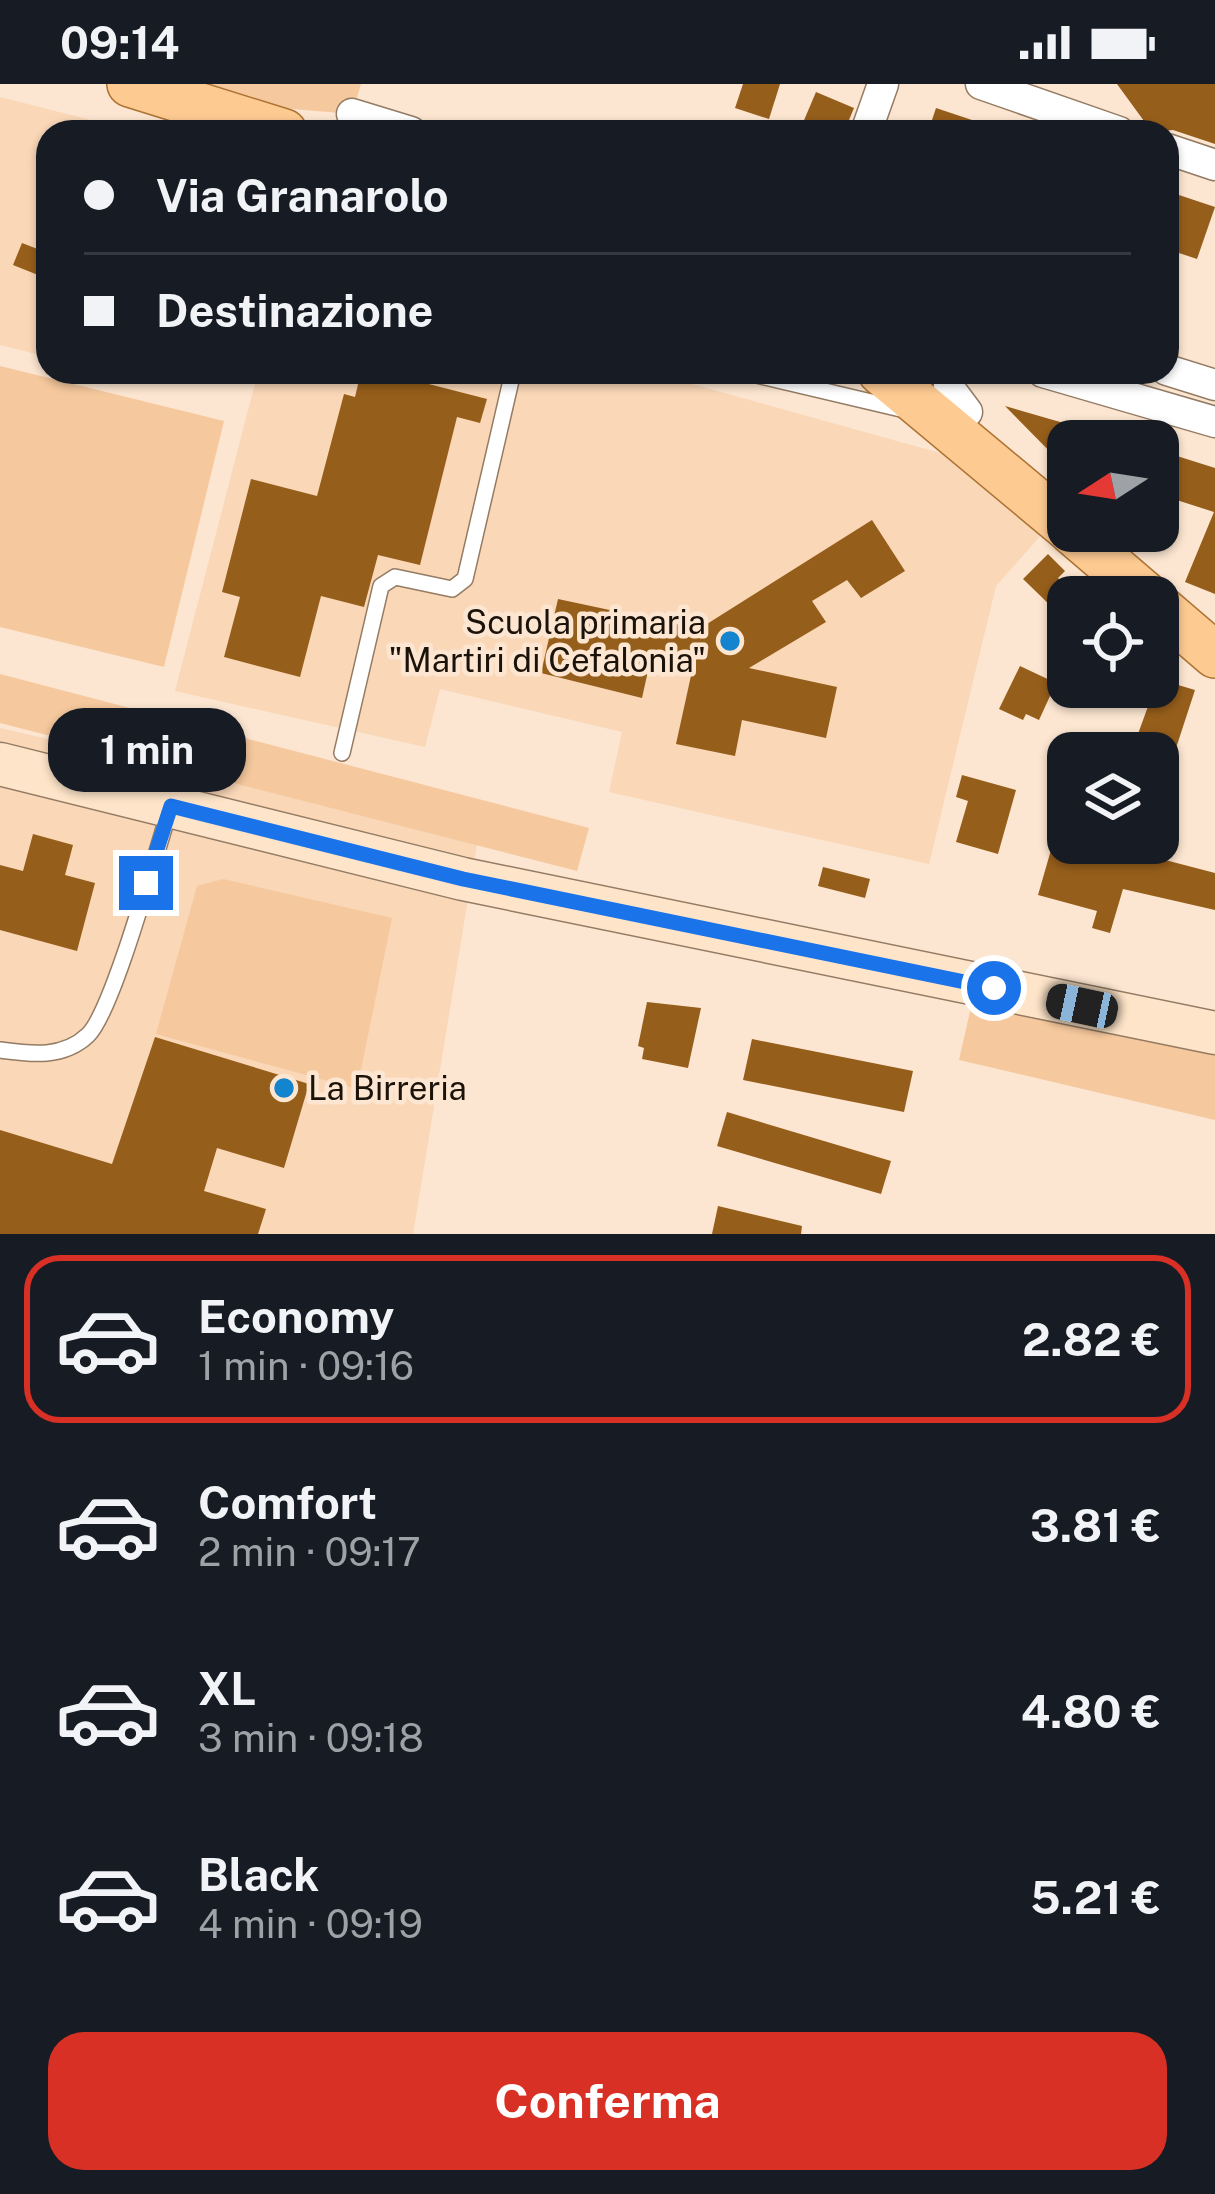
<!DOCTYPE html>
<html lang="it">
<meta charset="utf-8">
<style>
body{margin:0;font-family:"Public Sans",sans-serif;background:#242831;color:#f1f3f6;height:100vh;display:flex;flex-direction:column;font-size:45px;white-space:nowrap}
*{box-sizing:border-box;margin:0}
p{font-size:39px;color:#9ea1a6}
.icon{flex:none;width:66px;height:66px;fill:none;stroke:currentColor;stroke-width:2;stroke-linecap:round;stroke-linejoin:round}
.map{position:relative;height:1150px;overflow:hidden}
.details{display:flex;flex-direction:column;background:#171b24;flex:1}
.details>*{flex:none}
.guide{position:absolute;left:36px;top:36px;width:1143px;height:264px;border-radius:36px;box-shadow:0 3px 9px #0004;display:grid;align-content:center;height:264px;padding:0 48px;background:#171b24}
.needle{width:78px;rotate:258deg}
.buttons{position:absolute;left:1047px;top:336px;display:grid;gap:24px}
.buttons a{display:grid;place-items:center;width:132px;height:132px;border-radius:24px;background:#171b24;box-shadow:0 3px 9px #0004;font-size:60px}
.end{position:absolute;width:54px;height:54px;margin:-27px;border:15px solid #1a73e8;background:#fff;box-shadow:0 0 0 6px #fff}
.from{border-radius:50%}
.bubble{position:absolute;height:84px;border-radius:36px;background:#171b24;box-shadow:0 3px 9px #0004;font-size:39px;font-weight:700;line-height:84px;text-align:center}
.car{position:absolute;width:36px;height:72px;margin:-36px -18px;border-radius:15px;box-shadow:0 0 9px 3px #0007;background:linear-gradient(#222 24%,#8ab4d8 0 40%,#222 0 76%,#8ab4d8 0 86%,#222 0)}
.guide b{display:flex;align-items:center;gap:42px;height:114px;font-size:45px}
.guide b+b{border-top:3px solid #363941}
.guide i{width:30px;height:30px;background:#f1f3f6}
ul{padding:21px 0 0;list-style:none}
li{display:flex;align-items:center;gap:36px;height:168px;margin:0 24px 18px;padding:0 24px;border:6px solid transparent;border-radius:36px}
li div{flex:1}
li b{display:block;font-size:45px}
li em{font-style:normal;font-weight:700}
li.on{border-color:#d93025}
li>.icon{width:108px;height:108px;stroke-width:1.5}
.primary-button{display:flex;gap:24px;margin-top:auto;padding:24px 48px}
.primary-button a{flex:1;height:138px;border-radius:36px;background:#d93025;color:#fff;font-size:48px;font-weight:700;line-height:138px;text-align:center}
.status{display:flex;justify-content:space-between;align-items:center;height:84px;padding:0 60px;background:#171b24;direction:ltr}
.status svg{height:33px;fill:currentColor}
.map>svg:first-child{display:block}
.built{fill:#f9d7b7}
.green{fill:#f5c89d}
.building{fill:#965e1b}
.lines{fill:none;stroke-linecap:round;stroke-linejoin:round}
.service-casing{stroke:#947b63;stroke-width:18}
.minor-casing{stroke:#947b63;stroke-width:33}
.secondary-casing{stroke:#947b63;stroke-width:45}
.primary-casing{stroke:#ad7333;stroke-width:48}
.service{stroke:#fff;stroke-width:15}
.minor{stroke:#fff;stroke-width:30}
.secondary{stroke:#fee5c9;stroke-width:42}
.primary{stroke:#fdca92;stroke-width:45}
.route{stroke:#1a73e8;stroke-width:15}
.poi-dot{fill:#1584ce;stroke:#fce6d1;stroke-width:4.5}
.labels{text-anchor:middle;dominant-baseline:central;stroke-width:9;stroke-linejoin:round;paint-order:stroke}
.poi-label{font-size:33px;fill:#1b1209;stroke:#fce6d1;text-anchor:end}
</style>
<div class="status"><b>09:14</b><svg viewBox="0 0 49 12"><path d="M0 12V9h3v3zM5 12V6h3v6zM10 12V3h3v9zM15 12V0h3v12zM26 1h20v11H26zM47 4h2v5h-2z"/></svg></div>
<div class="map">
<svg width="1215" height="1150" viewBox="0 0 1215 1150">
<rect width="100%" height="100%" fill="#fce6d1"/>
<g class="built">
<polygon points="0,13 122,44 121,48 48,48 48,273 0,261"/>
<polygon points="258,288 649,288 958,374 1043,449 996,502 929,780 609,708 622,648 440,605 425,663 175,607"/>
<polygon points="0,644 478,754 413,1150 0,1150"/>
</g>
<g class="green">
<polygon points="169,0 361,0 352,30 223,19"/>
<polygon points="0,282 224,337 164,583 0,543"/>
<polygon points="0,590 589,744 577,787 0,639"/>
<polygon points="223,795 392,834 357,1005 156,950 197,802"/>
<polygon points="974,910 1215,964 1215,1036 959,976"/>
</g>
<g class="building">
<polygon points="743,0 780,0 769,35 735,24"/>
<polygon points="1117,0 1215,0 1215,60 1173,46 1152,48"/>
<polygon points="816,8 854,24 844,48 799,48"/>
<polygon points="936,24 996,44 995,48 928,48"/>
<polygon points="1167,107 1215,123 1197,175 1167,165"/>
<polygon points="22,159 48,169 48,195 13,181"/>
<polygon points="361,288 382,288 487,315 480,339 457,333 420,481 378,471 364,523 321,512 300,593 224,573 240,513 222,508 251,395 317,412 344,310 355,313"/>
<polygon points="1005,322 1074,342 1065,383"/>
<polygon points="1158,366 1215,384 1215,510 1185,498 1214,428 1158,410"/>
<polygon points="872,436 905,487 861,514 847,496 812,517 826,538 749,584 837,603 826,654 742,636 735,672 676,660 694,578 652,569 642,614 541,589 558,515 699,545"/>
<polygon points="1048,470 1065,487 1058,494 1072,508 1055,526 1023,495"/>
<polygon points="1020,582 1056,599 1039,636 1026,630 1023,636 999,625"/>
<polygon points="1158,595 1195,606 1162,707 1158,706 1158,669 1131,669"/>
<polygon points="962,691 1016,706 998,770 956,758 968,717 956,713"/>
<polygon points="33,750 73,761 65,791 95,799 77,867 0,846 0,781 23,787"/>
<polygon points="1053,759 1100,759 1215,789 1215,826 1123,805 1110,849 1092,844 1097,827 1038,811"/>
<polygon points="823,783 870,795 865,814 818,802"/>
<polygon points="647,918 701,924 688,984 642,975 644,964 638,962"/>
<polygon points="155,953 309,1000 284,1084 217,1064 204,1107 266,1125 258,1150 0,1150 0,1046 112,1080"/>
<polygon points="752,955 913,987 904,1028 743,996"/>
<polygon points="727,1028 891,1077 881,1110 717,1062"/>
<polygon points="718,1122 802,1142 801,1150 712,1150"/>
</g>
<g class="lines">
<defs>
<g id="service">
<polyline points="744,288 905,326"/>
<polyline points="342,669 381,502 395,493 452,505 465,495 513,288"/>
<path d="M0 966C30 970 63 975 88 951 113 927 156 768 170 725"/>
</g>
<g id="minor">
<polyline points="981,0 1119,48"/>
<polyline points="352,30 411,48"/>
<polyline points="866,48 883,0"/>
<polyline points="1167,65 1215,81"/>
<polyline points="1167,286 1215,301"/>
<polyline points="949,288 949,304 967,328"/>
<polyline points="1043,288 1215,338"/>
</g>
<polyline id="secondary" points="0,680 463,795 1215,949"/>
<g id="primary">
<polyline points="130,0 284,48"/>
<polyline points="881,288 1068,444"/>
<polyline points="1071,447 1148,513"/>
<polyline points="1158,522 1215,571"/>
</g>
</defs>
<use href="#service" class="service-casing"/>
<use href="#minor" class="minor-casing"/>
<use href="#secondary" class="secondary-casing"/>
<use href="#primary" class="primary-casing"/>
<use href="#service" class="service"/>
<use href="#minor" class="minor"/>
<use href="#secondary" class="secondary"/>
<use href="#primary" class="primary"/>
</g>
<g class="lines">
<polyline class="route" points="146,799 171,722 463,795 994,904"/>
</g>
<g class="poi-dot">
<circle cx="730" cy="557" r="12"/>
<circle cx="284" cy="1004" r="12"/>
</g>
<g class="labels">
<g class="poi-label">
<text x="706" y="538">Scuola primaria<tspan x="706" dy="38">"Martiri di Cefalonia"</tspan></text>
<text x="308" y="1004" text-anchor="start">La Birreria</text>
</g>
</g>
</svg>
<div class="buttons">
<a><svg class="needle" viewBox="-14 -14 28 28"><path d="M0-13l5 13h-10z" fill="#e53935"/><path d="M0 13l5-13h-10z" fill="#9ea1a6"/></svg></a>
<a><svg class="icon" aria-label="locate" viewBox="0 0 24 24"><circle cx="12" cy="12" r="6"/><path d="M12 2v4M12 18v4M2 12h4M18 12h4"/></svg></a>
<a><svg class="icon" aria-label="layers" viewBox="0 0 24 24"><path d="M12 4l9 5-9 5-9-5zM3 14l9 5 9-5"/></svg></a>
</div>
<i class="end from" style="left:994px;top:904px"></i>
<i class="end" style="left:146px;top:799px"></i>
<div class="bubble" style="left:48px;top:624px;width:198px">1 min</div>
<i class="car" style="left:1082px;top:922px;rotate:282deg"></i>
<div class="guide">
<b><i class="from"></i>Via Granarolo</b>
<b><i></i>Destinazione</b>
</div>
</div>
<section class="details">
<ul>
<li class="on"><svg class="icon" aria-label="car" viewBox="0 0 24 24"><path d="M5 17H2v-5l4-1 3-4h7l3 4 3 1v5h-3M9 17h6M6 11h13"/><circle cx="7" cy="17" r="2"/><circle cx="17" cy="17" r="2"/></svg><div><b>Economy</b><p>1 min · 09:16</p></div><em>2.82 €</em></li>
<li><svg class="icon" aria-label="car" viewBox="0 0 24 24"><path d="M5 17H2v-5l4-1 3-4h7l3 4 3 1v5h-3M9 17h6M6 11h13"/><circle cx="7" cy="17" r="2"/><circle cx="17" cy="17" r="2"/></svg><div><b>Comfort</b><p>2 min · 09:17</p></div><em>3.81 €</em></li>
<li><svg class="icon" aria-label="car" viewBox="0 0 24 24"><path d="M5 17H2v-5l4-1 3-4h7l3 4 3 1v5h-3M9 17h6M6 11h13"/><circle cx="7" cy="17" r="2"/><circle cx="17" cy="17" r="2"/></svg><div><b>XL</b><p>3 min · 09:18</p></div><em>4.80 €</em></li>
<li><svg class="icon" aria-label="car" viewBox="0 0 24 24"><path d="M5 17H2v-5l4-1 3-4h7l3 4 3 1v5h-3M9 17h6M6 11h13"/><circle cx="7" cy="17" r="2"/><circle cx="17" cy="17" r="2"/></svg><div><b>Black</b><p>4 min · 09:19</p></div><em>5.21 €</em></li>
</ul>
<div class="primary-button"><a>Conferma</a></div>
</section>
